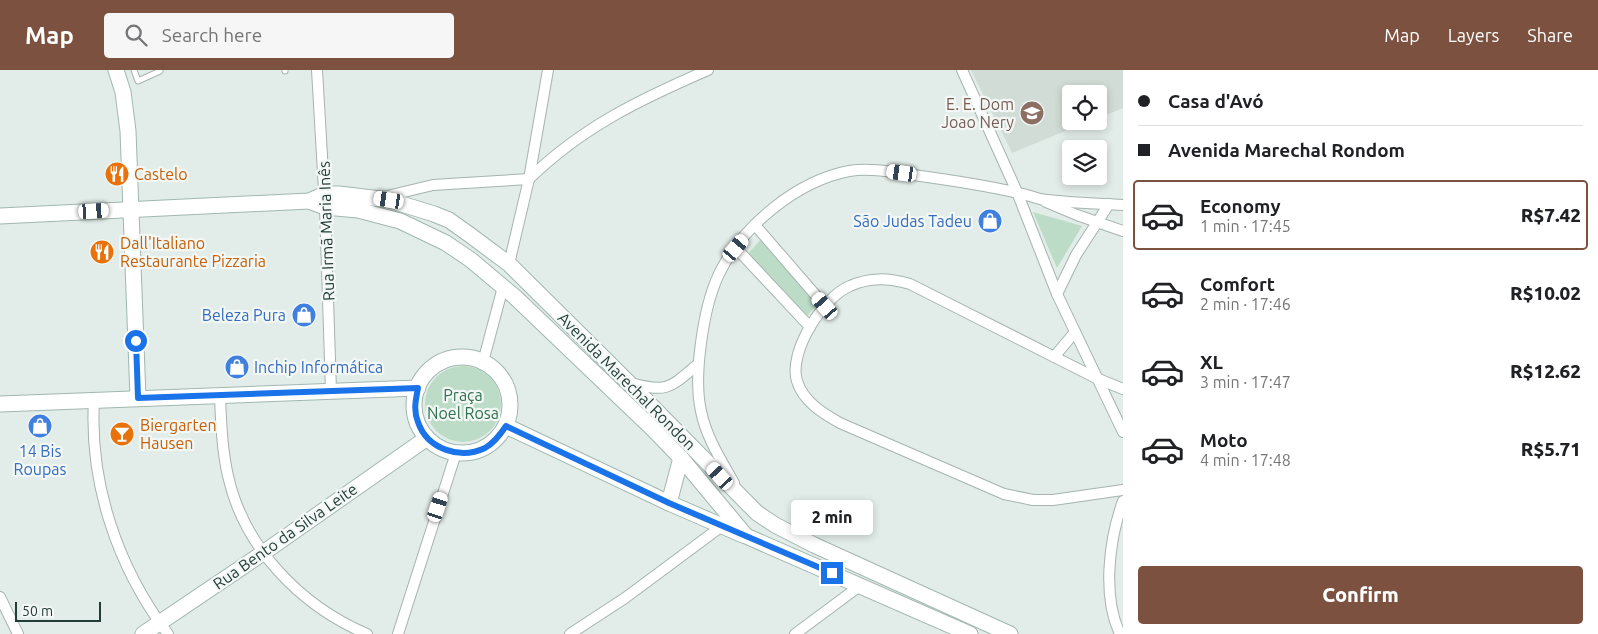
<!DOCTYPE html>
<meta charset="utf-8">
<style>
body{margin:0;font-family:Ubuntu,sans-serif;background:#f6f6f6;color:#202124;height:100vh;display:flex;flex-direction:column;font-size:19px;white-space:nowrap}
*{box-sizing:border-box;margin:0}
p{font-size:16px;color:#757577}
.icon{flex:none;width:28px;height:28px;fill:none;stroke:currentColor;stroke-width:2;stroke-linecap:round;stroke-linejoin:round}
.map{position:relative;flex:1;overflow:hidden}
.sheet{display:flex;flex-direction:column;background:#fff;width:475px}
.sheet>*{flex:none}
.banner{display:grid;align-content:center;height:110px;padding:0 15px;background:#fff}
.buttons{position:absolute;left:1062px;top:15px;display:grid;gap:10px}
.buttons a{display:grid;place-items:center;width:45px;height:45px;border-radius:5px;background:#fff;box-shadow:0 2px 8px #0003;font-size:25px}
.scale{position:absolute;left:15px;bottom:12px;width:86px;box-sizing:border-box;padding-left:5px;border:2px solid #233c37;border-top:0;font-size:14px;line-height:18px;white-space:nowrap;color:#233c37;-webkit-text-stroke:4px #f3f8f6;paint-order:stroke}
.end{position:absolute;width:22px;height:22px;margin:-11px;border:6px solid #1a73e8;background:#fff;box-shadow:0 0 0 2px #fff}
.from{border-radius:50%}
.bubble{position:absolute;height:35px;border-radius:5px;background:#fff;box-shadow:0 2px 8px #0003;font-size:16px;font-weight:800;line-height:35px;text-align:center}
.car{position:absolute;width:15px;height:30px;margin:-15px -8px;border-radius:6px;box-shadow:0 0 4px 1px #0007;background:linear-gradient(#fff 24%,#345 0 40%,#fff 0 76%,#345 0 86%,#fff 0)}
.banner b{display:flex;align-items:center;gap:18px;height:48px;font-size:19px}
.banner b+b{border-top:1px solid #e0e0e0}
.banner i{width:12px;height:12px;background:#202124}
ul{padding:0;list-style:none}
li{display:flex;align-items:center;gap:15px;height:70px;margin:0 10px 8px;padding:0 5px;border:2px solid transparent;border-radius:5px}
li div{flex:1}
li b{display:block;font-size:19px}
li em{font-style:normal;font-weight:800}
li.current{border-color:#7c513f}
li>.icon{width:45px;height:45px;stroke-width:1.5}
.cta{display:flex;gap:10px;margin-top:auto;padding:10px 15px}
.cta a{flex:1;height:58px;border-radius:5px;background:#7c513f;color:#fff;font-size:20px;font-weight:800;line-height:58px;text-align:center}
header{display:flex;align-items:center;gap:30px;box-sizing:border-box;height:70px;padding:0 25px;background:#7c513f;color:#fff}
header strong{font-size:24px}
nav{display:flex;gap:28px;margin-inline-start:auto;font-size:18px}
.search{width:350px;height:45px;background:#f6f6f6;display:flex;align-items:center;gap:12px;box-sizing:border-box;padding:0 18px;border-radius:5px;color:#757577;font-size:19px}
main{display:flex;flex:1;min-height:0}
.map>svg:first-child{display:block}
.built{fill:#d1dcd7}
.green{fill:#bcdcc7}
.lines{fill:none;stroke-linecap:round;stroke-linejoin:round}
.lane-casing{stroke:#a5b4af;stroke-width:7}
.street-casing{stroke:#a5b4af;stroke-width:12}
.secondary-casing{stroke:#a1b7b1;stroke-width:17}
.lane{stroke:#fff;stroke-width:5}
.street{stroke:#fff;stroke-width:10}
.secondary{stroke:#fff;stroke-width:15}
.route{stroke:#1a73e8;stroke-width:6}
.labels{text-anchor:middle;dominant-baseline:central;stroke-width:4.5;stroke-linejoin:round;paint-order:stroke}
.education-label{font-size:16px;fill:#785e54;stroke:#f3f8f6;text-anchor:end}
.food-label{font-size:16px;fill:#c56008;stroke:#f3f8f6;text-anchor:start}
.shop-label{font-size:16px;fill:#366cbe;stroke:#f3f8f6;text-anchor:end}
.street-label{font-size:16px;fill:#233c37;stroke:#f3f8f6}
.park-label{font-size:16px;fill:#2f714d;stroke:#f3f8f6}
</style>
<header>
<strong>Map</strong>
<div class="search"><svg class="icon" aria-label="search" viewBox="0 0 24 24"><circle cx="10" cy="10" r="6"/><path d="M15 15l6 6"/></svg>Search here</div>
<nav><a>Map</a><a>Layers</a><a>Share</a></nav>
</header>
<main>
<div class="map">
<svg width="1123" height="564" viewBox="0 0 1123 564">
<rect width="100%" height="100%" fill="#e2ece8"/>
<polygon class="built" points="971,0 1123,0 1123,38 1099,48 1099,24 1071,24 1071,51 1090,51 1012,83"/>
<g class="green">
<polygon points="1033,142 1082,156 1057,198"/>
<polygon points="761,169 818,234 804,249 746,186"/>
<circle cx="463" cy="334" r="38"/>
</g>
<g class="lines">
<defs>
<g id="lane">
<polyline points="134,0 138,11 160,1"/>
<polyline points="285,0 285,1"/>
</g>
<g id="street">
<polyline points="317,0 325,137 331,321"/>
<polyline points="962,0 1017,122 1057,224 1123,362"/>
<path d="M383 127 433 115 529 109C582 57 641 29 708 0"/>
<polyline points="1046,132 1077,145 1123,161"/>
<polyline points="755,155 825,236"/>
<polyline points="736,178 810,257"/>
<polyline points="509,194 529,109 548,0"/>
<polyline points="1057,224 1076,185 1109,134"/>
<polyline points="1054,287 1075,262"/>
<polyline points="483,292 503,217"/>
<path d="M631 313C668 323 670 318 698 294"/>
<path d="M1123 319 1096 308 910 214C888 208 870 207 850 216 823 227 788 282 797 311 803 331 822 343 840 353L1004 424 1033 430H1053L1123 420"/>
<path d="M220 326C221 352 222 380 228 406 244 478 301 536 367 564"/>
<path d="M94 330C89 414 118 498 168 564"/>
<path d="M734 413C721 390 706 367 701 341 696 319 698 295 701 273 704 250 709 225 719 204 742 156 797 111 849 101 868 98 887 101 906 104 943 109 981 114 1018 123 1025 124 1032 127 1040 129 1065 133 1097 133 1123 135"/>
<polyline points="0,527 18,564"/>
<polyline points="398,564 456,383"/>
<polyline points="570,564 625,528 722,456"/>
<polyline points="795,564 861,515"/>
<path d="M1120 564C1102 526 1109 470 1123 431"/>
</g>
<g id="secondary">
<polyline points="116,0 123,22 128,61 138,328"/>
<polyline points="309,131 325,137 358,140 400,151 446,173 471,190 515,227 653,359 681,388 746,466 970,564"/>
<polyline points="0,146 309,131 325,124 339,124 389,130 434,144 449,150 470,165 509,194 628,312 757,443 775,455 814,475 1010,564"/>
<circle cx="462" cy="335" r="48"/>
<polyline points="0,334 418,318"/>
<polyline points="506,356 669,433 743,465"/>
<polyline points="669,433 681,388"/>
<polyline points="143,564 263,483 427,368"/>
</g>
</defs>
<use href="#lane" class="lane-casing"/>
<use href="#street" class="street-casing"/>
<use href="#secondary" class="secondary-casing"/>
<use href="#lane" class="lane"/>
<use href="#street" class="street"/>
<use href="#secondary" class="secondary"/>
</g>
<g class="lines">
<path class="route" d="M136 271 138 328 418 318C416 329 413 340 418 352 427 379 460 390 485 378 494 373 500 365 506 356L669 433 832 503"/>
</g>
<defs>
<symbol id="school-disc" viewBox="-11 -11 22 22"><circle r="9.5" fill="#8d6e63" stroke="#f3f8f6"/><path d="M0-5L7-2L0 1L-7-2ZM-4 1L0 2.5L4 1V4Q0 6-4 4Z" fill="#fff"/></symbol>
<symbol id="restaurant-disc" viewBox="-11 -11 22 22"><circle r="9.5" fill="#e8710a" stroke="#f3f8f6"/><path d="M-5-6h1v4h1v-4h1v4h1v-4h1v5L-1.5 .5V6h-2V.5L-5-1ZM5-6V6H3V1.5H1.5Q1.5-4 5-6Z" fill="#fff"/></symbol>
<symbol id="shop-disc" viewBox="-11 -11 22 22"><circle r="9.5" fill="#3f7fe0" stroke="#f3f8f6"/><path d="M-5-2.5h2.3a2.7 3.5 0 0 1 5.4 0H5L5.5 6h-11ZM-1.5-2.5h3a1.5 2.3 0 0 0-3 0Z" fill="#fff"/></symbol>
<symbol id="bar-disc" viewBox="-11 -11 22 22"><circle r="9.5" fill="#e8710a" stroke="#f3f8f6"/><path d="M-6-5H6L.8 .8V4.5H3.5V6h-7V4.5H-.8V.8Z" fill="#fff"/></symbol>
</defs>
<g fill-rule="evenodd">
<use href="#school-disc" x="1018" y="29" width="28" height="28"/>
<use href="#restaurant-disc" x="103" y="90" width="28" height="28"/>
<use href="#shop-disc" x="976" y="137" width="28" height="28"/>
<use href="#restaurant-disc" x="88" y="168" width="28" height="28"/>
<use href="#shop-disc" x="290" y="231" width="28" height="28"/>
<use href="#shop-disc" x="223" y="283" width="28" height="28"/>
<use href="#shop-disc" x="26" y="342" width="28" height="28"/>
<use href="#bar-disc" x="108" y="350" width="28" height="28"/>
</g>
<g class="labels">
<g class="education-label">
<text x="1014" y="34">E. E. Dom<tspan x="1014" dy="18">Joao Nery</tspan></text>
</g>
<g class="food-label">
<text x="134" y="104">Castelo</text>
<text x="120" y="173">Dall'Italiano<tspan x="120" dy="18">Restaurante Pizzaria</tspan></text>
<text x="140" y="355">Biergarten<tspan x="140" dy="18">Hausen</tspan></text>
</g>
<g class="shop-label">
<text x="972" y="151">São Judas Tadeu</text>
<text x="286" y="245">Beleza Pura</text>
<text x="254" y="297" text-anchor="start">Inchip Informática</text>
<text x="40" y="381" text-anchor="middle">14 Bis<tspan x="40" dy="18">Roupas</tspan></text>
</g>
<g class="street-label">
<text transform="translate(326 161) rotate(-92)">Rua Irmã Maria Inês</text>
<text transform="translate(627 311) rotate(45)">Avenida Marechal Rondon</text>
<text transform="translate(285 466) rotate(-35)">Rua Bento da Silva Leite</text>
</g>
<g class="park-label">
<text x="463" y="325">Praça<tspan x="463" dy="18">Noel Rosa</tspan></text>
</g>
</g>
</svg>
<div class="buttons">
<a><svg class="icon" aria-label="locate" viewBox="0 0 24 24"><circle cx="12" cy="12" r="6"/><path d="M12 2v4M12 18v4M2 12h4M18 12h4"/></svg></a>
<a><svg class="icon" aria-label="layers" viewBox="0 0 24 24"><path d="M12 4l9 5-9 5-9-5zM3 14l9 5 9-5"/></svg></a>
</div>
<div class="scale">50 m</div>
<i class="end from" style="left:136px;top:271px"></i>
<i class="end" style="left:832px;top:503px"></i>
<div class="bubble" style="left:791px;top:430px;width:82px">2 min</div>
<i class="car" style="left:902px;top:103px;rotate:278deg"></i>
<i class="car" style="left:389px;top:130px;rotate:279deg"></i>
<i class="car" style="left:94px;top:141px;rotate:87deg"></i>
<i class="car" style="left:736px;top:178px;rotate:40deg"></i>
<i class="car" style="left:825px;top:236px;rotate:319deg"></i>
<i class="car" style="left:720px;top:406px;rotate:318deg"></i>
<i class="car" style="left:438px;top:437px;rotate:18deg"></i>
</div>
<section class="sheet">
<div class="banner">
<b><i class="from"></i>Casa d'Avó</b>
<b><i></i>Avenida Marechal Rondom</b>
</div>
<ul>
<li class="current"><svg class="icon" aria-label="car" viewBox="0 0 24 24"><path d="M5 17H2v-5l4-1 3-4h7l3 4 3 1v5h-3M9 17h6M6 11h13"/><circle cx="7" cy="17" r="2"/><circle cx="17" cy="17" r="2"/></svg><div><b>Economy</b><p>1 min · 17:45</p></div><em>R$7.42</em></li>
<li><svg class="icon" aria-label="car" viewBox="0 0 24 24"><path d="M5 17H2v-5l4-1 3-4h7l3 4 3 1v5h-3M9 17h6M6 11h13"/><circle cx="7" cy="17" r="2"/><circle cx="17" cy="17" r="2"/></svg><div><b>Comfort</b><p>2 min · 17:46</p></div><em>R$10.02</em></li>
<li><svg class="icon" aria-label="car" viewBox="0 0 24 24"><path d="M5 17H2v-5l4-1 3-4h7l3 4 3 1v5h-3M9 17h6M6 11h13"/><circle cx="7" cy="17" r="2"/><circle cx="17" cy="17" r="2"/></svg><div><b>XL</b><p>3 min · 17:47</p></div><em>R$12.62</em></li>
<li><svg class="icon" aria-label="car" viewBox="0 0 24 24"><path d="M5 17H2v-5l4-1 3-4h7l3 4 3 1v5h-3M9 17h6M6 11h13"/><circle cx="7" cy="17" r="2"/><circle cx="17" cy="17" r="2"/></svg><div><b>Moto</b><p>4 min · 17:48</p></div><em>R$5.71</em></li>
</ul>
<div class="cta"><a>Confirm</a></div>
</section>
</main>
